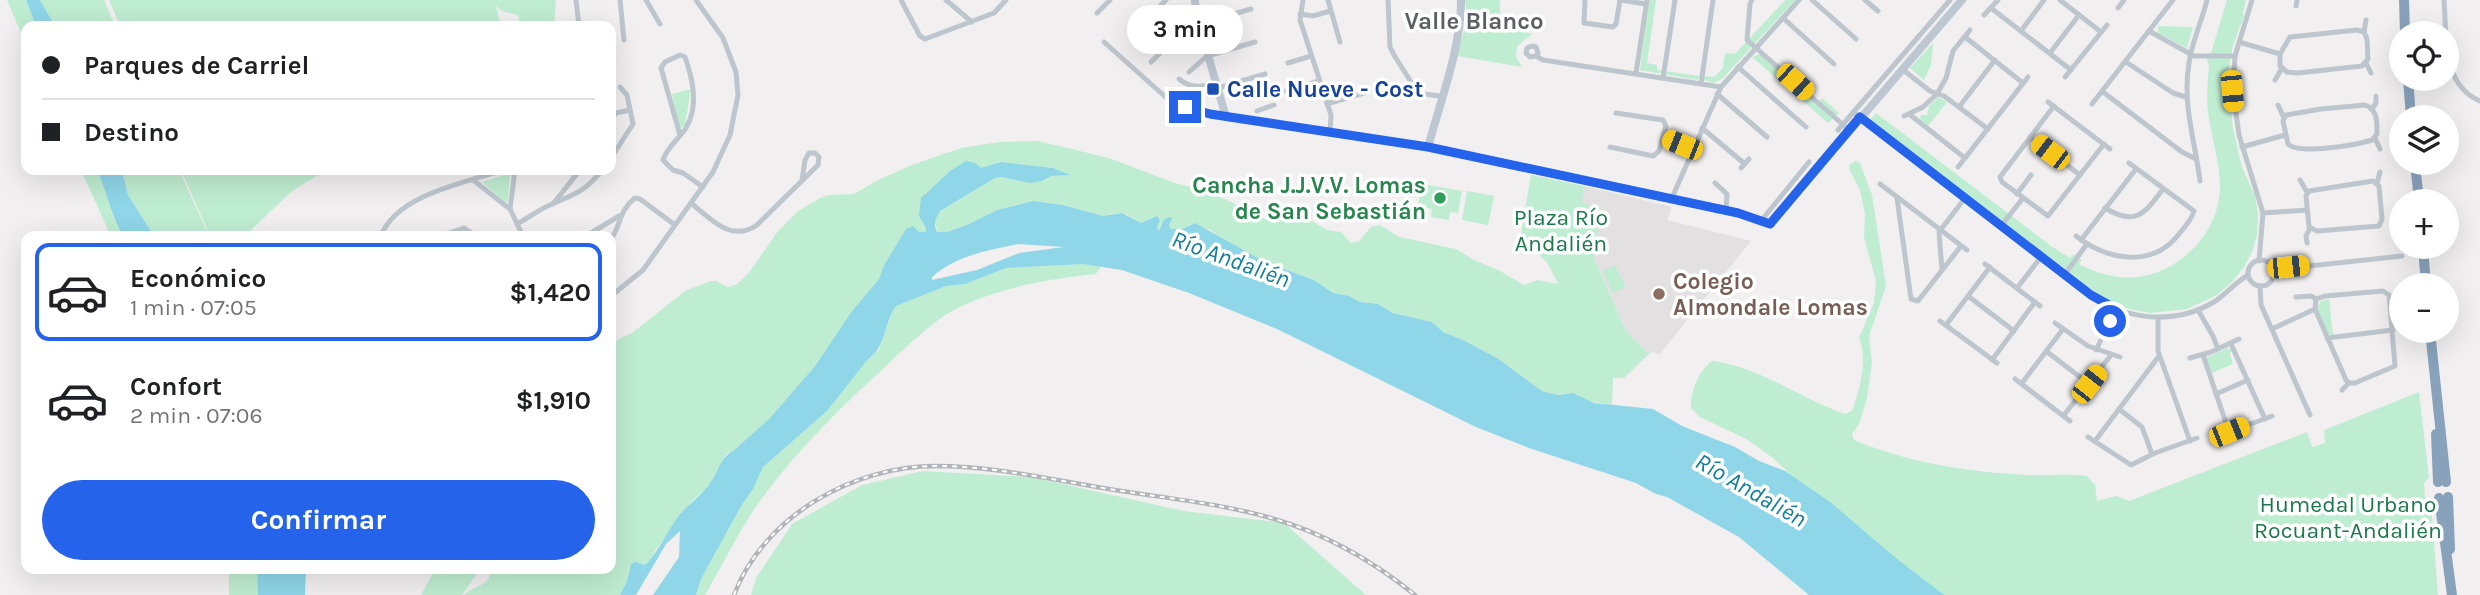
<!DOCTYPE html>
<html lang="es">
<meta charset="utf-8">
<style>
body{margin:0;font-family:Karla,sans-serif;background:#f2f2f2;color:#202124;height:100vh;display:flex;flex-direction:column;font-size:26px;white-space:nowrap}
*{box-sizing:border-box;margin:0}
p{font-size:23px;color:#757577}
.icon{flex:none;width:38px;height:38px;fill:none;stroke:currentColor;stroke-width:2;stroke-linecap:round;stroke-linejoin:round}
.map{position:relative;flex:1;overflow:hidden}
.sheet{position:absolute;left:21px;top:231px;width:595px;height:343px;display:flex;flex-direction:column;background:#fff;border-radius:14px;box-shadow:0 7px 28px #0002}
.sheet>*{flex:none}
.hud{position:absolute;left:21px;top:21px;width:595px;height:154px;border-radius:14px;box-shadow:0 7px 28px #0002;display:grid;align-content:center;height:154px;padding:0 21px;background:#fff}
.tools{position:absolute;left:2389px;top:21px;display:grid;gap:14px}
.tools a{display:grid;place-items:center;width:70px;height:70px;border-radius:50%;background:#fff;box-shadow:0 7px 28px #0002;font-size:35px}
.end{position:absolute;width:32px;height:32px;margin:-16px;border:9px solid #2563eb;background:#fff;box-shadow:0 0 0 4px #fff}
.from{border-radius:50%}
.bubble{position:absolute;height:49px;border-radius:24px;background:#fff;box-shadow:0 7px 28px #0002;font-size:23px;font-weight:700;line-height:49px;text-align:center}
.car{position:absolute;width:21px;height:42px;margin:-21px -10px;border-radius:9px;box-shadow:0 0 5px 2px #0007;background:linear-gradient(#f5c518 24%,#345 0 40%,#f5c518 0 76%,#345 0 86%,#f5c518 0)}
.hud b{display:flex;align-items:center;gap:24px;height:66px;font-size:26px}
.hud b+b{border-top:2px solid #e0e0e0}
.hud i{width:18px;height:18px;background:#202124}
ul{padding:12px 0 0;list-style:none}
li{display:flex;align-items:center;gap:21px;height:98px;margin:0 14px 10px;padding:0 7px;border:4px solid transparent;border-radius:14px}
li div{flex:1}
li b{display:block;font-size:26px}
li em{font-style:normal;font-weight:700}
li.selected{border-color:#2563eb}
li>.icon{width:63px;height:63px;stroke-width:1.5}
.button{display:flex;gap:14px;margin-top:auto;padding:14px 21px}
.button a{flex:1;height:80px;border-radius:42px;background:#2563eb;color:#fff;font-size:28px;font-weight:700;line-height:80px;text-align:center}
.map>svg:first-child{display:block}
.education{fill:#e2e0e1}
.green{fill:#bfedd1}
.water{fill:#8ed6e8;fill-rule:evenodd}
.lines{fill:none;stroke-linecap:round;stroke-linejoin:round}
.street{stroke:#bec6cd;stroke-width:5}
.secondary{stroke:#bdc7d2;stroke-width:8}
.highway{stroke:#89a2bc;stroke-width:10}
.rail-casing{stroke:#b1b4b9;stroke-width:4.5}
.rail{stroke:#fff;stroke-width:2;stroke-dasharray:5;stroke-linecap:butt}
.route{stroke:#2563eb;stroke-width:9}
.transit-dot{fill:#1a4fb4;stroke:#fff;stroke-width:2.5}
.leisure-dot{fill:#2e9e5b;stroke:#fff;stroke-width:2.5}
.education-dot{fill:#8d6e63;stroke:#fff;stroke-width:2.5}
.labels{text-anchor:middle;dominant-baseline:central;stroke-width:7;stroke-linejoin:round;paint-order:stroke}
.transit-label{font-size:23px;font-weight:bold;fill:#164399;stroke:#fff;text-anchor:start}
.leisure-label{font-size:23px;font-weight:bold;fill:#27864d;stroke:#fff;text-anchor:end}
.park-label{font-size:23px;fill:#1b7a4a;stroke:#fff}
.education-label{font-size:23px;font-weight:bold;fill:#785e54;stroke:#fff;text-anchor:start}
.neighbourhood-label{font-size:24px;font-weight:bold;fill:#5c5f64;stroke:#fff}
.water-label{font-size:24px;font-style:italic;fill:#12809d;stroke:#fff}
</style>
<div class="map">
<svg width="2480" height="595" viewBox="0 0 2480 595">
<rect width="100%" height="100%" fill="#f1efef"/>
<polygon class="education" points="1584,186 1672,207 1667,220 1751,241 1659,355 1653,352 1649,354 1626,331 1594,258 1600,207 1581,203"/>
<g class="green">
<polygon points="7,0 26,0 36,26 26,26 26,45"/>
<polygon points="40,0 104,0 115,26 55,26"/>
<polygon points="109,0 556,0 554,26 515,26 519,19 518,15 502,11 496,6 501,26 120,26"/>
<path d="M1465 0H1500C1498 29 1508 27 1532 34L1517 46 1516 57 1522 67 1457 56 1467 19Z"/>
<polygon points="1649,0 1656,0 1647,63 1657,65 1657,70 1699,76 1698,80 1640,70"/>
<polygon points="1785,0 1795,0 1723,78 1714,83 1704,80 1704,76 1714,77 1723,68 1725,53 1735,54"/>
<path d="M2227 0H2246L2243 13 2244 16 2233 45 2227 77 2233 128 2242 167 2255 196 2258 215 2257 236 2252 252 2244 267 2231 283 2217 295 2187 309 2150 313 2125 308 2107 301 1870 120 1876 113 2051 246 2070 258 2074 254 2082 260 2079 264C2107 279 2138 283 2167 268 2197 252 2220 222 2220 186 2220 161 2211 137 2208 112 2206 96 2208 79 2209 63H2207L2208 53H2211Z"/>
<polygon points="2158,26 2193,27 2187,48 2158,33"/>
<polygon points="1933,43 1931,65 1924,80 1910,68"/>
<polygon points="1760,54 1819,104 1822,98 1839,113 1828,123 1752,57"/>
<polygon points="691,89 685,125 681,128 678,126 672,94"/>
<polygon points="1938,97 1947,102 1928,126 1920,119 1921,115 1927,115 1929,106"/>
<path d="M1038 141 1109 158 1175 183 1204 190 1245 208 1256 217 1278 221 1295 215 1305 217 1327 230 1341 232 1351 243 1359 241 1371 227 1380 225 1399 237 1456 249 1474 260 1500 271 1524 285 1538 280 1558 284 1547 262 1520 239 1531 175 1584 186 1582 203 1600 207 1594 258 1626 331 1649 354 1624 378H1613L1612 405 1587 401 1573 393 1558 395 1542 391 1497 358 1463 340 1443 332 1432 322 1393 313 1378 304 1360 302 1349 296 1333 293 1314 280 1265 262 1230 244 1210 230 1191 224 1182 229H1171L1169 226 1171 220 1159 231 1157 229 1160 220 1157 216 1141 223 1126 214 1117 213 1103 216 1063 205 1033 201 997 210 969 224 947 232H937L935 218 940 211 995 178 1001 177 1022 182 1042 181 1051 176 1069 175 1053 168 1001 162 987 168 950 171 925 194 921 220 926 228V232H919L916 229H906L884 265 879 279 852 311 815 366 769 419 733 451 726 454 708 487 692 501 655 551 650 562 645 565 638 563 629 569 627 581 620 595H464C474 585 492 586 490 569H611V343L632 333 685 291 711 281H716L728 287 737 284 748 274 778 231 798 211 820 198 829 195 854 194 878 180 912 165 961 148 999 142Z"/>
<path d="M1856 161 1860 163 1872 195 1886 286 1869 336 1872 362 1867 398 1859 424 1852 434 1854 440C1908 463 1970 472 2028 475 2047 476 2068 473 2087 476L2095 485 2097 501 2116 496 2129 501 2307 432 2312 447 2325 443 2324 430 2419 392 2429 478 2424 483 2425 498 2431 503 2438 595H1914L1800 497 1792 476 1773 458 1748 440 1700 417 1691 408C1690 392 1699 369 1713 361 1761 367 1800 399 1845 414L1852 411C1860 389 1868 359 1859 338L1874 303 1876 281 1864 237 1865 214 1860 190 1849 169 1850 164Z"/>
<path d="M81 170H97C107 192 110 216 123 236H111Z"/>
<polygon points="122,170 179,170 209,236 154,236 128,195"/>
<polygon points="181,170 326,170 292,191 250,231 252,236 210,236"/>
<polygon points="510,173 508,201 505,202 482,182"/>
<polygon points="1422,184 1462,191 1458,213 1450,212 1449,220 1431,217 1432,209 1418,206"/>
<polygon points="1467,191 1494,196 1488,225 1462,220"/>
<path d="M1083 264 1102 265 1096 274C1048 279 995 288 952 311 932 322 904 349 886 366 842 406 798 449 762 498 740 528 724 563 705 595H696L701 579 740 508 749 496 763 467 827 411 869 358 879 349 892 312 896 306 946 286 965 284 1006 268Z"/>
<polygon points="1615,265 1626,287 1613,293 1603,271"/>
<polygon points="2329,299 2333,335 2331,335 2327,332 2317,308 2321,301"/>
<polygon points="2227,348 2232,351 2230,354 2233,364 2212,373 2206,358"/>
<polygon points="923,471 1031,477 1184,511 1284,523 1366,595 751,595 756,578 792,524 862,485"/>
<polygon points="229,569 257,569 258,595 229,595"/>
<polygon points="435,569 480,569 462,595 421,595"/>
</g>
<g class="water">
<polygon points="26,0 40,0 55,26 36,26"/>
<path d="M966 161 975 163 981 168 1001 162 1053 168 1070 175 1051 176 1042 181 1029 183 1001 177 995 178 940 211C936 217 933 225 937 232H947L969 224 997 210 1033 201 1063 205 1103 216 1122 213 1141 223 1157 216 1160 220 1157 228 1159 231 1164 220 1169 217 1172 218 1169 226 1171 229H1182L1195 223 1265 262 1314 280 1333 293 1349 296 1360 302 1378 304 1393 313 1432 322 1443 332 1463 340 1497 358 1542 391 1558 395 1573 393 1594 403 1653 409 1682 426 1735 447 1759 461 1785 471 1830 502 1897 559 1944 595H1809L1739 537 1667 497 1656 494 1636 483 1529 448 1476 427 1277 329 1189 293 1122 270 1083 264 1006 268 965 284 946 286 896 306C884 322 886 347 869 358L827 411 763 467 753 489 740 508 701 579 696 595H653L679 557 680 531 666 544 636 595H620L627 581 631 564 635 562 645 565C652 561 669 530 675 521 684 507 698 499 708 486 717 475 720 457 733 451L769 419 815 366 852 311 879 279 884 265 906 229 913 226 919 232H926V228L919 216 921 198 950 171ZM1018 244 1064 247 1019 253 977 270 932 280V277C955 256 988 250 1018 244Z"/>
<path d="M97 170H122L128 195 154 236H123C111 216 107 192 97 170Z"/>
<polygon points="257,569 306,569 305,595 258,595"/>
</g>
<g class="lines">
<g class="street">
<polyline points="576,0 579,26"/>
<polyline points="620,0 624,40"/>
<polyline points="646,0 660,24"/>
<polyline points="901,0 920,36 925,39 994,13 1006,0"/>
<polyline points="946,0 972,22"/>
<polyline points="1303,0 1300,20 1331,115 1330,133"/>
<polyline points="1328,0 1340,42"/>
<polyline points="1388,0 1390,47 1394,55 1416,90 1423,94 1441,96"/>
<polyline points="1585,0 1584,23 1613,27 1616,24 1620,0"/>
<polyline points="1620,0 1646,4"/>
<polyline points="1752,0 1750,4 1747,40 1849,130"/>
<polyline points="1812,0 1856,39"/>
<polyline points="1865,0 1878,11"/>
<polyline points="2060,0 2101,32"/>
<polyline points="2252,0 2235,56 2233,91 2239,135 2263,213 2259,261"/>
<path d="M2444 0C2447 36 2441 84 2480 101"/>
<polyline points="2296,6 2297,0"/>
<polyline points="1991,8 2071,70"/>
<polyline points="2118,8 2124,0"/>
<polyline points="1097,13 1110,0"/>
<polyline points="1300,14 1313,16 1330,11"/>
<polyline points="1984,15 1998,0"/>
<polyline points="1783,18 1834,64"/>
<polyline points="1199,24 1251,9"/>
<polygon points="2357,30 2364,32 2367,39 2368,59 2362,66 2298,73 2287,72 2280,66 2280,54 2290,37"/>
<polyline points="2021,31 2044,0"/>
<polyline points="2149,31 2194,56 2235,56"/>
<polyline points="2364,32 2366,20"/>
<polyline points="1132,34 1166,0"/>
<polyline points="1965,37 2023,83"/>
<polyline points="1104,42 1170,101 1185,107 1226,117"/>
<polyline points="2239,42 2280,54"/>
<polyline points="2050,53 2079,15"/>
<polyline points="1536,56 1538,53 1536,47 1532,46 1527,48 1526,53 1530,57 1536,56 1543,60 1721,87"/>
<polyline points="1151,62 1191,22 1197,19"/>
<polyline points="2126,62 2173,93 2186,97"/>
<polyline points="1288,63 1311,56"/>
<polyline points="2366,63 2371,73"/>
<polyline points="1738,67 1806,127"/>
<polyline points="1902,69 1930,91 1944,96 1988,129"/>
<polyline points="1189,72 1207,56 1255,42"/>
<polyline points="1636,73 1647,0"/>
<polyline points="2065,77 2107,25"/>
<polyline points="1663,78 1675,0"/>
<path d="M1179 79C1191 89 1202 87 1216 83"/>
<polyline points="2275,80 2282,68"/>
<polyline points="1701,84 1713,0"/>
<polyline points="1218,88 1265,74"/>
<polyline points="1286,91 1319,81"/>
<polyline points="2103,92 2182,152 2196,159"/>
<polyline points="1717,94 1767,137"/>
<polyline points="2048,102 2110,149"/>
<polyline points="1327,104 1367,92"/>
<polyline points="2092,104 2173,0"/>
<polyline points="2278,105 2284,118"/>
<path d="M2365 105C2378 110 2377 122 2377 134L2372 140C2356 145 2299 155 2288 144L2283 121 2286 115 2321 109Z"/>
<polyline points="2054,106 2000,177 2002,182 2048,216 2104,144"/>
<polyline points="1959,107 1995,60"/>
<polyline points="2372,109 2376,103 2376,96"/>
<polyline points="1257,111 1274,105"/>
<path d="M1853 112 2091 295C2128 321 2175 325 2214 302 2226 294 2236 282 2248 275"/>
<polyline points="1909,114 1965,158"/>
<polyline points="1904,116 1923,107 1937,94 1946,78 1953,51 1970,30"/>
<polyline points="611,120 616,113 630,110"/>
<polyline points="1702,128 1745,164"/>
<polyline points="1838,130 1950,0"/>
<path d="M680 135 661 68 665 62 680 55 685 57C693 80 699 106 686 128 679 139 667 147 663 160L673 170 683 173 703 187"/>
<polyline points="1664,137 1692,149"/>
<polyline points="2030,137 2080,175"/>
<polyline points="2375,138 2380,149"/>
<polyline points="1610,147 1653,156 1659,151 1666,126 1663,120 1616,113"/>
<polyline points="2242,147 2285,135"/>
<polyline points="611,158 633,124 627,95 620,87"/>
<polyline points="1958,167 2028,77"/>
<polyline points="1741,168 1749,159"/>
<polyline points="473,180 510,209 523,236"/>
<polyline points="2300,180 2307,192"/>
<path d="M2200 181C2195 141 2182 104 2189 63 2192 41 2202 21 2207 0"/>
<polygon points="2373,181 2379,186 2382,219 2379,226 2317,231 2309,227 2306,196 2309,191"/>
<polyline points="1715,183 1727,194 1726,211"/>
<polyline points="2377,183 2380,172"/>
<polyline points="1880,184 1967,250"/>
<polyline points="2017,194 2031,175"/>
<polyline points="1897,198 1911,299 1918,301 1961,246"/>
<polyline points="1671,200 1721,87 1799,0"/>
<path d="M691 203C711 219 731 243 757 225L818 165 819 157 815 153H809L805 160 802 180"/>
<polyline points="553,204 580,170"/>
<path d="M2105 208C2136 227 2145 213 2163 189"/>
<polyline points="510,209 515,170"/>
<polyline points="2263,213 2307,210"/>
<polyline points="1761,221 1809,162"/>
<path d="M517 224C528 218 540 209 552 204 575 194 586 191 602 170"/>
<polyline points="2001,226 2023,198"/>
<path d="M381 236C396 195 466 182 504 170"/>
<polyline points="440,236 464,228 476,236"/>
<polyline points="586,236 619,216"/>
<path d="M2076 236C2107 260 2152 269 2179 234 2185 227 2192 219 2194 211L2129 163"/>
<path d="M611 239C621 225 619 210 635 198L640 199 675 225"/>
<polyline points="2081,240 2136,169"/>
<polyline points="2307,243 2306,236 2310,228"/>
<circle cx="2261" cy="273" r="13"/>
<polyline points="1985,264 2040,306"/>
<polyline points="1942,270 1939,232 1965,198"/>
<polyline points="2273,270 2402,256"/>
<polyline points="2065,274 2087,244"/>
<polyline points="2260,286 2261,305 2310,415"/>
<polyline points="2017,288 2041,257"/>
<polyline points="611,296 643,270 713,172 730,135 738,95 736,72 723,38 696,0"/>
<polyline points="1968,296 2014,331"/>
<polyline points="2296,297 2311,296 2316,299 2325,296 2383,291 2389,295 2395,366 2355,383 2349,383 2342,390"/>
<polyline points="2316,299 2315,309 2346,380 2349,383"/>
<polyline points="2198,310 2213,336 2218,349"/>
<polyline points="2158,318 2158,351 2190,441"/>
<polyline points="1940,321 1997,363"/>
<polyline points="2055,323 2088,346 2120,357"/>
<polyline points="1946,325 1990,267"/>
<polyline points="2272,329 2315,309"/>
<polyline points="2327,338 2393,330"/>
<polyline points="2231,344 2265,419"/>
<polyline points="2096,350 2116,309"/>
<polyline points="2046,351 2089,384"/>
<polyline points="2203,355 2229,432"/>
<polyline points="2190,358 2211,352 2239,339"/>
<polyline points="1992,360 2035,302"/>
<polyline points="2015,379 2070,421"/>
<polyline points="2022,383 2063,329"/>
<polyline points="2216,394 2248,380"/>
<polyline points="2119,409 2142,427 2152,454"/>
<polyline points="2064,415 2111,355"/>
<polyline points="2221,435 2272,416"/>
<polyline points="2088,437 2131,465 2155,453 2197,438"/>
<polyline points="2095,441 2159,356"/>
</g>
<g class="secondary">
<polyline points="1195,0 1196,14 1226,117 1428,147 1738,213 1770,224 1962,0"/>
<path d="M1428 147C1440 103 1462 44 1461 0"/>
</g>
<g class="highway">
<polyline points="2404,0 2405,33"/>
<polyline points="2408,79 2411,117"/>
<polyline points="2415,163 2419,201"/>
<polyline points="2423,247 2426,285"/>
<polyline points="2430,331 2446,482"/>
<polyline points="2436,434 2438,482"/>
<polyline points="2448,497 2450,549"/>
<polyline points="2439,498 2452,595"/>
</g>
<defs>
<path id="rail" d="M734 595C764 516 853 466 936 466 994 466 1053 480 1109 489 1163 498 1219 503 1271 518 1324 533 1373 561 1415 595"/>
</defs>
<use href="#rail" class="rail-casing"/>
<use href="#rail" class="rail"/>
</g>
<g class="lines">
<polyline class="route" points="1185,107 1210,114 1428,147 1738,213 1770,224 1860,117 2091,295 2116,309 2110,321"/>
</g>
<rect class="transit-dot" x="1206" y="82" width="14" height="14" rx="3.5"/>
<circle class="leisure-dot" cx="1440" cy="198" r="7"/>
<circle class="education-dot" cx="1659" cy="294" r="7"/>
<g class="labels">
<g class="transit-label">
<text x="1227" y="89">Calle Nueve - Cost</text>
</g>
<g class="leisure-label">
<text x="1426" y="185">Cancha J.J.V.V. Lomas<tspan x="1426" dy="26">de San Sebastián</tspan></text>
</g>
<g class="park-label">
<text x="1561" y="217">Plaza Río<tspan x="1561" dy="26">Andalién</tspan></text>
<text x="2348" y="504">Humedal Urbano<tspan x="2348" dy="26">Rocuant-Andalién</tspan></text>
</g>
<g class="education-label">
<text x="1673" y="281">Colegio<tspan x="1673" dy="26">Almondale Lomas</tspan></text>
</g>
<g class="neighbourhood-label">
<text x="1474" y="21">Valle Blanco</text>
</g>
<g class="water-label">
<text transform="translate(1231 259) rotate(20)">Río Andalién</text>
<text transform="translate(1751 490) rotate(30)">Río Andalién</text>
</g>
</g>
</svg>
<div class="tools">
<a><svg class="icon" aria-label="locate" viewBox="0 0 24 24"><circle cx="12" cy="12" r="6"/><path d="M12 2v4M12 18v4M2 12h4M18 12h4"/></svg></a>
<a><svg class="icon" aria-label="layers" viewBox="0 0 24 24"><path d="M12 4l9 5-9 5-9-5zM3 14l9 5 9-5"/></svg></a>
<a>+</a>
<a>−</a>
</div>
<i class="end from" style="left:2110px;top:321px"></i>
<i class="end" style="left:1185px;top:107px"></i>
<div class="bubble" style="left:1127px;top:5px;width:116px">3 min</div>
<i class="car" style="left:1795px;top:82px;rotate:132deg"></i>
<i class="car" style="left:2232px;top:91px;rotate:175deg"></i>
<i class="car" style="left:1682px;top:145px;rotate:292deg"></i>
<i class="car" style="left:2050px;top:152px;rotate:307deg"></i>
<i class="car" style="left:2288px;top:267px;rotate:84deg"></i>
<i class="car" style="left:2089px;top:384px;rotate:38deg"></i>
<i class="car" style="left:2229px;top:432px;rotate:68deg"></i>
<div class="hud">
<b><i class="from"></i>Parques de Carriel</b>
<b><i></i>Destino</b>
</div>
<section class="sheet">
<ul>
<li class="selected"><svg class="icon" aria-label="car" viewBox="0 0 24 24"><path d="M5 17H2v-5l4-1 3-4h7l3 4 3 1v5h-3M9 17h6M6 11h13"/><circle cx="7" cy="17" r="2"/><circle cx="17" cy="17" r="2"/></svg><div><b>Económico</b><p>1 min · 07:05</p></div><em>$1,420</em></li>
<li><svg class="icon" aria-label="car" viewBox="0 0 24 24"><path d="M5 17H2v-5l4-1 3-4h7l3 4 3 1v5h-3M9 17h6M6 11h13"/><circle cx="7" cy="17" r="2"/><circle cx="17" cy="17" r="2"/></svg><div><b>Confort</b><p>2 min · 07:06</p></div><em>$1,910</em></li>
</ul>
<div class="button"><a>Confirmar</a></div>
</section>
</div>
